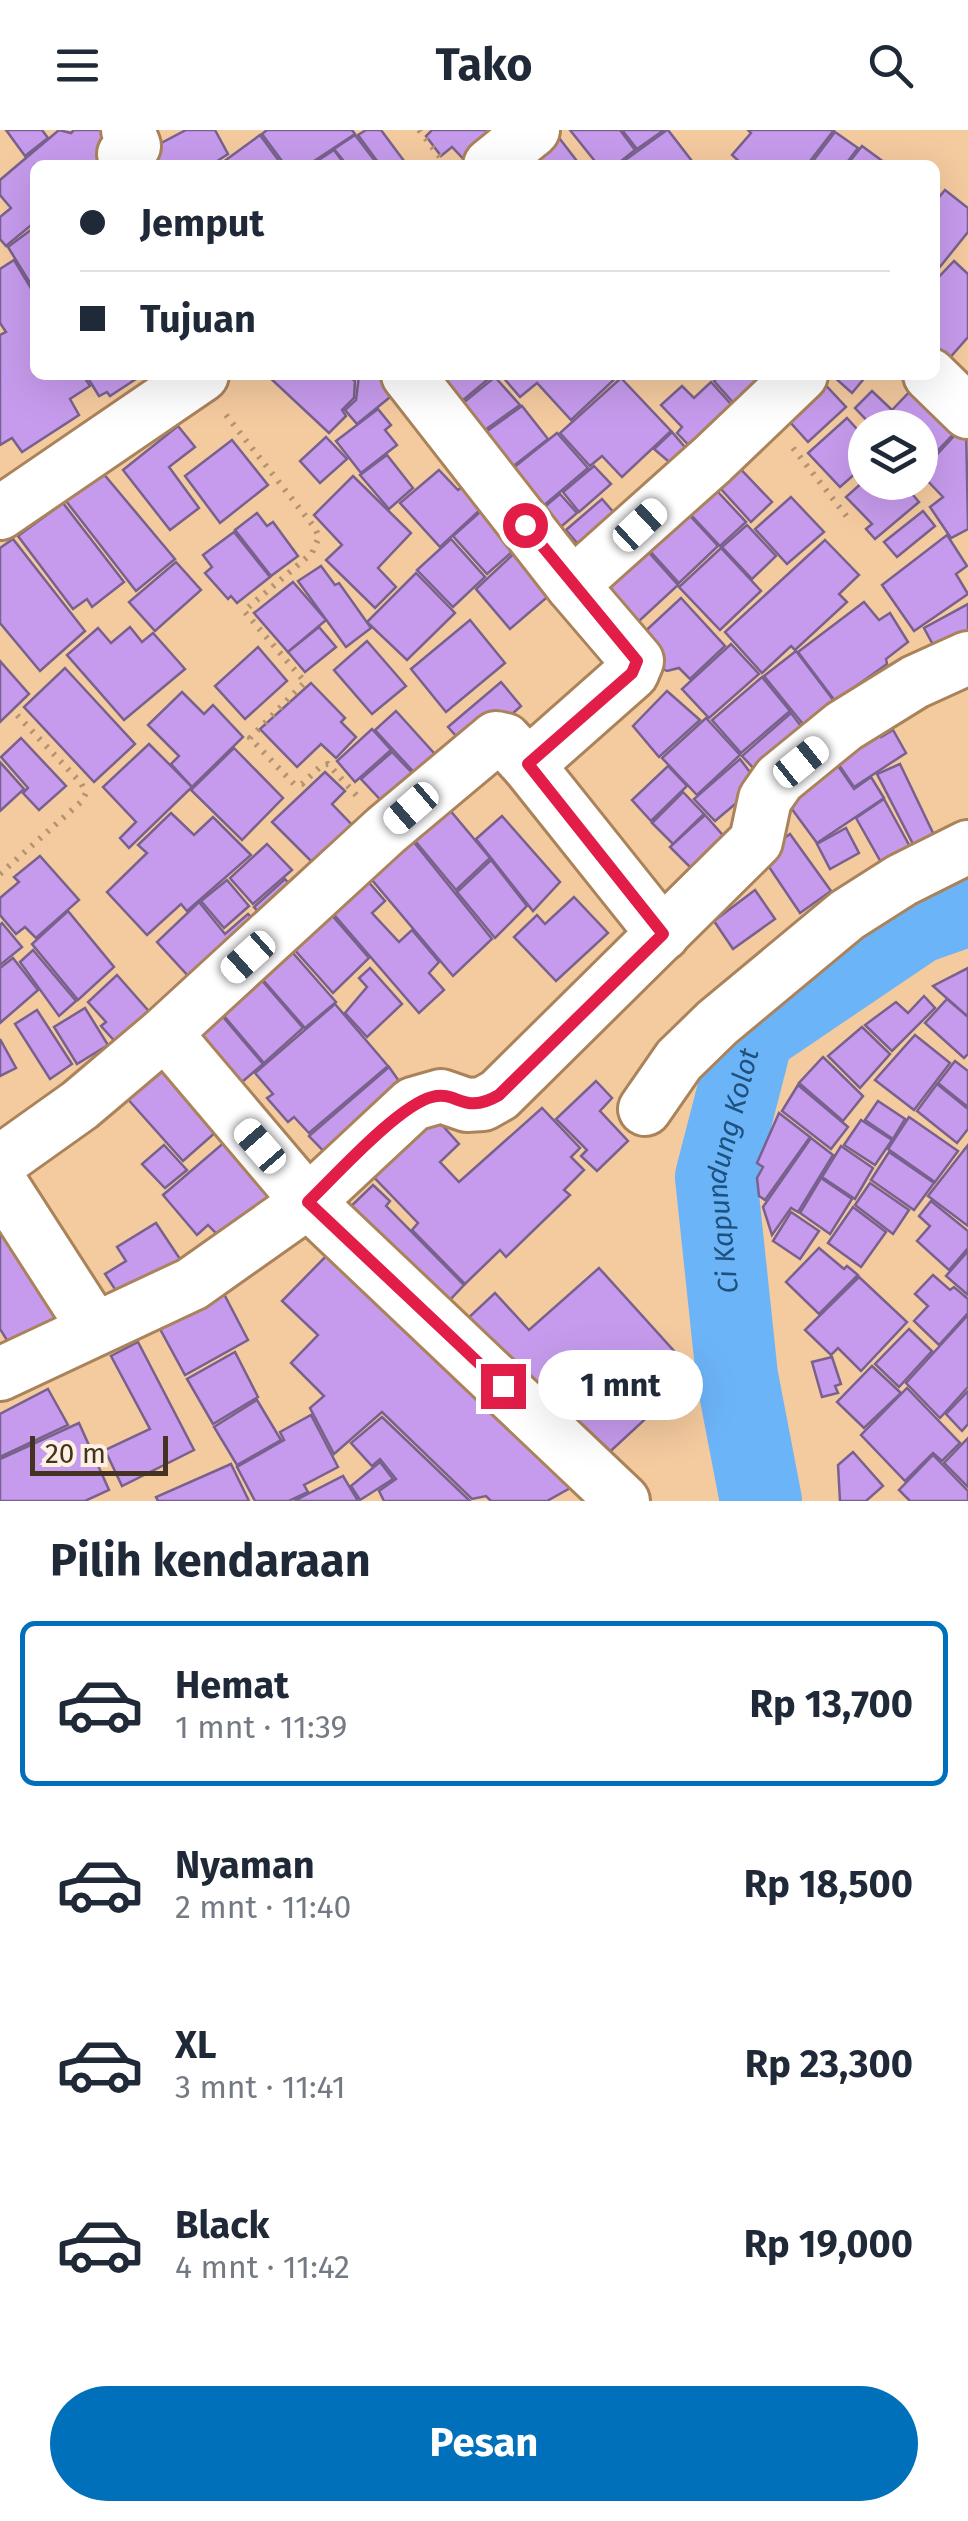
<!DOCTYPE html>
<html lang="id">
<meta charset="utf-8">
<style>
body{margin:0;font-family:"Fira Sans",sans-serif;background:#f6f6f7;color:#1f2937;height:100vh;display:flex;flex-direction:column;font-size:38px;white-space:nowrap}
*{box-sizing:border-box;margin:0}
p{font-size:32px;color:#747a83}
.icon{flex:none;width:55px;height:55px;fill:none;stroke:currentColor;stroke-width:2;stroke-linecap:round;stroke-linejoin:round}
.map{position:relative;height:1371px;overflow:hidden}
.side{display:flex;flex-direction:column;background:#fff;flex:1}
.side>*{flex:none}
.hud{position:absolute;left:30px;top:30px;width:910px;height:220px;border-radius:15px;box-shadow:0 10px 40px #0002;display:grid;align-content:center;height:220px;padding:0 50px;background:#fff}
.tools{position:absolute;left:848px;top:280px;display:grid;gap:20px}
.tools a{display:grid;place-items:center;width:90px;height:90px;border-radius:50%;background:#fff;box-shadow:0 10px 40px #0002;font-size:50px}
.scale{position:absolute;left:30px;bottom:25px;width:138px;box-sizing:border-box;padding-left:10px;border:5px solid #443321;border-top:0;font-size:28px;line-height:35px;white-space:nowrap;color:#443321;-webkit-text-stroke:8px #fef1e4;paint-order:stroke}
.end{position:absolute;width:45px;height:45px;margin:-22px;border:12px solid #e11d48;background:#fff;box-shadow:0 0 0 5px #fff}
.from{border-radius:50%}
.bubble{position:absolute;height:70px;border-radius:35px;background:#fff;box-shadow:0 10px 40px #0002;font-size:32px;font-weight:700;line-height:70px;text-align:center}
.car{position:absolute;width:30px;height:60px;margin:-30px -15px;border-radius:12px;box-shadow:0 0 8px 2px #0007;background:linear-gradient(#fff 24%,#345 0 40%,#fff 0 76%,#345 0 86%,#fff 0)}
.hud b{display:flex;align-items:center;gap:35px;height:95px;font-size:38px}
.hud b+b{border-top:2px solid #e0e1e3}
.hud i{width:25px;height:25px;background:#1f2937}
ul{padding:0;list-style:none}
li{display:flex;align-items:center;gap:30px;height:165px;margin:0 20px 15px;padding:0 30px;border:5px solid transparent;border-radius:15px}
li div{flex:1}
li b{display:block;font-size:38px}
li em{font-style:normal;font-weight:700}
li.selected{border-color:#0070bb}
li>.icon{width:90px;height:90px;stroke-width:1.5}
h2{padding:0 50px;font-size:45px;line-height:120px}
.action{display:flex;gap:20px;margin-top:auto;padding:20px 50px}
.action a{flex:1;height:115px;border-radius:60px;background:#0070bb;color:#fff;font-size:40px;font-weight:700;line-height:115px;text-align:center}
header{display:flex;justify-content:space-between;align-items:center;height:130px;padding:0 50px;background:#fff;font-size:45px;font-weight:700}
.map>svg:first-child{display:block}
.lines{fill:none;stroke-linecap:round;stroke-linejoin:round}
.river{stroke:#6cb4f8;stroke-width:82}
.building{fill:#c69bed;stroke:#79618e;stroke-width:2.5}
.minor-casing{stroke:#aa835a;stroke-width:58}
.path{stroke:#b49371;stroke-width:6;stroke-dasharray:2.5 8;stroke-linecap:butt}
.minor{stroke:#fff;stroke-width:52}
.route{stroke:#e11d48;stroke-width:12}
.labels{text-anchor:middle;dominant-baseline:central;stroke-width:8;stroke-linejoin:round;paint-order:stroke}
.water-label{font-size:28px;font-style:italic;fill:#1e517d;stroke:#fef1e4}
</style>
<header><svg class="icon" aria-label="menu" viewBox="0 0 24 24"><path d="M4 6h16M4 12h16M4 18h16"/></svg>Tako<svg class="icon" aria-label="search" viewBox="0 0 24 24"><circle cx="10" cy="10" r="6"/><path d="M15 15l6 6"/></svg></header>
<div class="map">
<svg width="968" height="1371" viewBox="0 0 968 1371">
<rect width="100%" height="100%" fill="#f4ca9f"/>
<g class="lines">
<path class="river" id="s1" d="M761 1371 737 1246 716 1047 753 904 917 793 968 775"/>
</g>
<g class="building">
<polygon points="6,0 42,0 48,8 25,26"/>
<polygon points="59,0 71,3 74,0 107,0 103,35 35,35 35,92 6,116 0,109 0,87 11,78 0,65 0,50"/>
<polygon points="186,0 215,0 228,24 211,35 132,35 129,30"/>
<polygon points="267,0 352,0 355,4 308,35 285,35 262,4"/>
<polygon points="366,0 381,0 407,35 380,35 358,5"/>
<polygon points="432,0 528,0 469,35 452,17 441,26 426,6"/>
<polygon points="553,0 580,35 496,35"/>
<polygon points="570,0 620,0 635,20 616,35 598,35"/>
<polygon points="622,0 664,0 637,19"/>
<polygon points="668,0 695,35 621,33 667,0"/>
<polygon points="748,0 834,0 807,35 743,35 732,25 751,3"/>
<polygon points="835,2 858,18 845,35 810,35"/>
<polygon points="260,5 282,35 219,35"/>
<polygon points="355,5 378,35 347,35 334,19"/>
<polygon points="862,16 885,33 883,35 847,35"/>
<polygon points="334,20 345,35 311,35"/>
<polygon points="945,60 968,78 968,102 935,143 935,72"/>
<polygon points="32,99 35,104 35,161 8,117"/>
<polygon points="14,130 35,165 35,245 83,245 90,256 70,269 79,285 22,322 12,308 0,315 0,205 6,202 0,193 0,139"/>
<polygon points="954,131 968,144 968,207 947,231 935,219 935,151"/>
<polygon points="86,245 142,245 110,266 107,262 99,266"/>
<polygon points="267,245 347,245 355,251 354,268 342,280 346,286 329,303"/>
<polygon points="359,245 407,245 411,250 357,294 345,280 356,270"/>
<polygon points="437,245 493,245 462,271"/>
<polygon points="501,245 619,245 571,290 537,253 520,267"/>
<polygon points="721,245 797,245 738,278 714,251"/>
<polygon points="836,245 867,245 852,263 834,247"/>
<polygon points="495,247 520,275 485,300 463,273"/>
<polygon points="621,248 671,301 622,347 602,326 590,336 560,303"/>
<polygon points="819,248 846,277 808,312 781,282"/>
<polygon points="711,252 747,292 703,330 677,303 682,297 661,275 682,256 694,268"/>
<polygon points="917,254 963,294 920,339 920,298 874,298 855,278 872,261 892,280"/>
<polygon points="522,276 548,309 497,349 469,314"/>
<polygon points="378,279 391,295 385,300 397,315 361,343 336,311"/>
<polygon points="847,288 865,308 865,335 840,357 808,323"/>
<polygon points="966,293 968,399 951,408 930,377 943,367 920,343"/>
<polygon points="178,296 195,317 169,337 199,378 170,400 123,340"/>
<polygon points="672,302 695,329 681,342 654,319"/>
<polygon points="557,303 588,338 529,388 498,350"/>
<polygon points="326,307 347,329 320,353 300,331"/>
<polygon points="232,310 268,355 220,393 185,346"/>
<polygon points="387,325 413,358 389,379 360,345"/>
<polygon points="731,329 772,372 751,392 711,348"/>
<polygon points="594,336 611,354 579,382 563,362"/>
<polygon points="439,340 458,360 479,343 497,364 440,417 400,373"/>
<polygon points="102,342 175,429 136,461 66,371"/>
<polygon points="353,346 411,403 378,438 396,457 375,478 326,430 342,415 314,385"/>
<polygon points="704,347 746,392 720,416 677,370"/>
<polygon points="865,350 865,352 902,352 919,372 875,409 866,399 872,394 846,367"/>
<polygon points="560,364 577,383 548,408 530,389"/>
<polygon points="791,367 824,402 787,434 755,399"/>
<polygon points="602,369 629,400 566,423 577,413 566,400"/>
<polygon points="63,373 124,452 92,477 87,469 73,479 18,406"/>
<polygon points="680,375 718,416 679,453 640,410"/>
<polygon points="487,376 522,413 487,444 453,406"/>
<polygon points="923,381 935,396 897,427 884,412"/>
<polygon points="257,383 267,396 273,392 298,426 271,446 235,400"/>
<polygon points="747,395 776,426 752,449 722,417"/>
<polygon points="234,402 270,447 237,473 231,466 228,469 205,443 212,437 203,425"/>
<polygon points="633,405 678,455 625,504 579,454"/>
<polygon points="947,405 967,436 956,444 968,464 914,501 882,455"/>
<polygon points="13,409 85,501 40,541 0,493 0,418"/>
<polygon points="451,409 485,447 453,477 417,440"/>
<polygon points="825,410 859,445 839,464 847,472 795,520 791,516 762,543 725,502"/>
<polygon points="521,417 559,457 510,499 476,459"/>
<polygon points="721,418 761,461 720,500 679,457"/>
<polygon points="176,432 201,460 155,501 129,472"/>
<polygon points="321,436 335,455 339,453 371,498 346,517 298,451"/>
<polygon points="416,443 455,483 407,530 367,492"/>
<polygon points="293,452 326,490 288,522 254,483"/>
<polygon points="681,468 725,516 690,549 679,538 667,541 659,537 638,508"/>
<polygon points="864,472 879,490 890,483 908,512 886,529 887,534 835,571 798,522"/>
<polygon points="968,474 968,509 938,524 924,498"/>
<polygon points="470,490 505,533 446,582 411,539"/>
<polygon points="130,497 142,512 153,503 185,539 124,590 67,525 98,498 111,513"/>
<polygon points="319,497 336,517 305,542 288,522"/>
<polygon points="367,511 406,556 372,584 334,540"/>
<polygon points="731,514 759,544 709,588 682,559"/>
<polygon points="258,517 287,551 245,589 215,556"/>
<polygon points="796,521 837,575 807,599 764,546"/>
<polygon points="0,531 29,564 0,592"/>
<polygon points="65,538 135,614 94,652 24,577"/>
<polygon points="762,547 790,581 741,623 712,590"/>
<polygon points="501,552 521,576 482,611 463,614 448,597"/>
<polygon points="311,553 345,588 341,592 356,607 336,628 321,614 297,637 260,599"/>
<polygon points="667,561 700,590 659,627 633,596"/>
<polygon points="182,562 204,584 213,575 243,607 192,657 171,634 179,626 148,595"/>
<polygon points="396,581 442,632 422,651 375,600"/>
<polygon points="791,583 804,600 757,642 742,626"/>
<polygon points="706,588 740,625 697,665 662,628"/>
<polygon points="874,598 881,607 893,600 906,623 854,657 833,626"/>
<polygon points="372,599 391,620 355,652 337,631"/>
<polygon points="21,608 66,656 39,680 23,663 28,658 1,627"/>
<polygon points="149,614 192,657 129,718 120,708 136,692 103,657"/>
<polygon points="234,618 283,668 242,710 191,660"/>
<polygon points="392,622 420,651 390,680 361,649"/>
<polygon points="740,629 759,654 715,691 694,669"/>
<polygon points="834,630 854,659 871,647 884,668 817,713 783,667"/>
<polygon points="0,632 24,659 0,681"/>
<polygon points="900,634 934,705 914,716 877,644"/>
<polygon points="668,636 687,656 651,691 632,670"/>
<polygon points="325,642 345,661 332,674 356,699 316,736 272,692"/>
<polygon points="683,662 704,684 673,714 652,693"/>
<polygon points="438,666 490,728 456,760 411,706"/>
<polygon points="884,669 914,724 886,741 856,688"/>
<polygon points="171,683 194,705 213,687 251,725 187,781 181,774 147,805 107,762 147,723 138,715"/>
<polygon points="705,685 728,711 695,742 670,717"/>
<polygon points="502,686 560,752 533,781 476,709"/>
<polygon points="846,698 859,723 830,739 817,714"/>
<polygon points="404,700 492,809 453,846 362,738"/>
<polygon points="790,704 831,761 800,783 761,725"/>
<polygon points="267,714 292,740 253,774 230,748"/>
<polygon points="40,726 79,770 36,808 25,797 16,804 0,785 0,768 19,752 14,747"/>
<polygon points="491,730 527,776 495,808 457,762"/>
<polygon points="359,741 385,771 372,783 399,812 412,800 439,832 429,843 444,860 419,883 324,773"/>
<polygon points="285,749 298,764 267,792 254,777"/>
<polygon points="227,750 249,776 224,798 201,771"/>
<polygon points="755,760 775,789 733,819 714,791"/>
<polygon points="574,767 608,803 556,851 514,807 537,785 545,794"/>
<polygon points="199,772 225,804 248,784 261,797 191,849 157,812"/>
<polygon points="322,774 369,828 333,863 285,809"/>
<polygon points="68,781 114,837 78,870 32,814"/>
<polygon points="2,793 22,817 0,835 0,795"/>
<polygon points="278,806 336,872 305,898 249,834"/>
<polygon points="33,820 76,871 59,886 20,832"/>
<polygon points="13,828 38,860 0,893 0,838"/>
<polygon points="370,838 402,874 367,907 345,883 367,857 359,848"/>
<polygon points="968,838 968,887 933,856"/>
<polygon points="252,839 303,898 264,933 213,873"/>
<polygon points="117,845 153,886 119,916 101,896 106,892 88,872"/>
<polygon points="924,866 935,878 892,921 865,895 896,872 908,883"/>
<polygon points="947,869 968,887 968,924 964,928 925,893"/>
<polygon points="212,874 263,934 228,964 178,902"/>
<polygon points="335,874 388,936 309,1003 294,987 288,992 267,968 273,964 255,943"/>
<polygon points="85,878 108,915 77,934 54,897"/>
<polygon points="37,880 72,934 50,949 15,894"/>
<polygon points="862,897 890,924 860,958 828,926"/>
<polygon points="915,905 950,933 914,980 875,950"/>
<polygon points="0,909 16,938 0,946"/>
<polygon points="163,919 217,1001 183,1031 117,957"/>
<polygon points="823,927 863,966 843,991 799,953"/>
<polygon points="955,931 968,941 968,977 938,953"/>
<polygon points="389,937 409,965 338,1036 309,1006"/>
<polygon points="596,951 612,968 600,981 628,1011 597,1041 581,1026 587,1020 556,989"/>
<polygon points="937,954 968,979 968,999 957,1013 917,981"/>
<polygon points="798,955 848,997 831,1019 782,981"/>
<polygon points="878,971 905,989 893,1009 865,990"/>
<polygon points="426,977 459,1014 440,1032 459,1052 542,978 580,1018 571,1027 584,1040 564,1060 570,1065 506,1127 500,1120 465,1154 412,1100 418,1093 364,1037"/>
<polygon points="779,983 810,1007 765,1070 759,1066 757,1048 763,1037 757,1033"/>
<polygon points="909,987 958,1021 935,1052 888,1019"/>
<polygon points="861,990 892,1010 875,1035 844,1015"/>
<polygon points="234,1004 285,1074 232,1120 208,1095 197,1105 163,1065"/>
<polygon points="811,1008 833,1025 798,1082 791,1078 772,1105 763,1077"/>
<polygon points="164,1015 187,1040 165,1058 142,1034"/>
<polygon points="968,1015 968,1096 928,1066"/>
<polygon points="841,1016 873,1038 855,1069 822,1047"/>
<polygon points="889,1022 934,1053 914,1080 871,1050"/>
<polygon points="821,1048 852,1069 830,1104 800,1083"/>
<polygon points="870,1053 909,1080 893,1104 855,1075"/>
<polygon points="373,1055 390,1071 386,1076 464,1155 446,1174 342,1085"/>
<polygon points="931,1071 968,1101 968,1118 949,1140 917,1111 930,1096 919,1086"/>
<polygon points="853,1077 886,1102 861,1137 828,1113"/>
<polygon points="791,1082 819,1101 800,1129 773,1111"/>
<polygon points="156,1093 186,1138 122,1170 105,1144 126,1131 117,1117"/>
<polygon points="0,1096 68,1187 13,1220 0,1199"/>
<polygon points="335,1117 588,1348 547,1371 491,1371 486,1366 472,1369 382,1282 334,1324 310,1278 324,1266 291,1233 318,1205 282,1171"/>
<polygon points="819,1118 844,1139 847,1136 858,1145 819,1184 786,1152"/>
<polygon points="968,1121 968,1165 946,1146"/>
<polygon points="599,1138 674,1221 634,1258 654,1281 602,1329 466,1190 495,1163 529,1200"/>
<polygon points="933,1145 950,1160 954,1157 968,1169 968,1183 939,1215 914,1191 928,1176 915,1164"/>
<polygon points="859,1147 907,1192 861,1241 838,1218 831,1225 805,1200"/>
<polygon points="224,1164 248,1210 185,1245 160,1199"/>
<polygon points="968,1185 968,1257 940,1288 906,1253"/>
<polygon points="909,1199 932,1221 899,1257 875,1234"/>
<polygon points="138,1212 194,1320 122,1356 105,1320 150,1299 111,1226"/>
<polygon points="235,1222 258,1267 213,1294 187,1249"/>
<polygon points="832,1227 841,1254 835,1256 838,1263 822,1267 812,1232"/>
<polygon points="872,1236 901,1263 864,1298 837,1272"/>
<polygon points="907,1258 960,1313 942,1331 933,1323 905,1351 861,1305"/>
<polygon points="48,1259 68,1295 0,1327 0,1284"/>
<polygon points="968,1261 968,1294 962,1301 946,1284"/>
<polygon points="257,1270 281,1310 237,1335 214,1297"/>
<polygon points="311,1285 338,1337 304,1355 308,1362 289,1371 255,1371 237,1337 284,1310 280,1302"/>
<polygon points="382,1287 470,1371 384,1371 379,1361 396,1349 380,1329 372,1336 351,1313"/>
<polygon points="79,1293 109,1360 85,1371 0,1371 0,1329"/>
<polygon points="968,1308 968,1357 944,1333"/>
<polygon points="853,1322 883,1356 866,1371 840,1371 838,1335"/>
<polygon points="933,1325 968,1361 968,1371 910,1371 899,1360"/>
<polygon points="380,1332 393,1349 360,1370 351,1356"/>
<polygon points="231,1334 249,1371 158,1371 156,1367"/>
<polygon points="343,1346 358,1371 294,1371"/>
</g>
<g class="lines">
<defs>
<g id="minor">
<polyline points="127,35 124,24 134,16 128,0"/>
<polyline points="490,35 533,0"/>
<polyline points="408,245 572,455 637,531 632,543 528,635"/>
<polyline points="930,245 968,282"/>
<polyline points="0,383 202,245"/>
<polyline points="572,455 712,330 801,245"/>
<polyline points="165,903 308,1072 623,1371"/>
<polyline points="645,979 679,930 717,893 847,785 902,750 968,717"/>
<polyline points="0,1032 80,975 165,903 386,700 496,608 505,610 528,635 663,804"/>
<polyline points="0,1052 94,1198"/>
<polyline points="0,1244 192,1154 308,1072 413,974 441,966 467,975 483,974 499,965 756,711 765,669 779,649 844,596 915,552 968,528"/>
</g>
</defs>
<use href="#minor" class="minor-casing"/>
<g class="path">
<polyline points="419,0 443,31"/>
<polyline points="226,285 315,398 319,407 312,423 244,481 305,552 250,608 294,654 302,654 322,635 328,634 357,666"/>
<polyline points="793,318 848,388"/>
<polyline points="0,744 82,671 86,663 81,653 17,585"/>
</g>
<use href="#minor" class="minor"/>
</g>
<g class="lines">
<path class="route" d="M503 1256 308 1072C335 1046 399 975 432 967 458 960 463 986 499 965L663 804 528 634 632 543 637 531 525 395"/>
</g>
<g class="labels">
<g class="water-label">
<text stroke="none"><textPath href="#s1" startOffset="335">Ci Kapundung Kolot</textPath></text>
</g>
</g>
</svg>
<div class="tools">
<a><svg class="icon" aria-label="layers" viewBox="0 0 24 24"><path d="M12 4l9 5-9 5-9-5zM3 14l9 5 9-5"/></svg></a>
</div>
<div class="scale">20 m</div>
<i class="end from" style="left:525px;top:395px"></i>
<i class="end" style="left:503px;top:1256px"></i>
<div class="bubble" style="left:538px;top:1220px;width:165px">1 mnt</div>
<i class="car" style="left:640px;top:395px;rotate:47deg"></i>
<i class="car" style="left:801px;top:632px;rotate:51deg"></i>
<i class="car" style="left:411px;top:678px;rotate:229deg"></i>
<i class="car" style="left:248px;top:827px;rotate:228deg"></i>
<i class="car" style="left:260px;top:1016px;rotate:319deg"></i>
<div class="hud">
<b><i class="from"></i>Jemput</b>
<b><i></i>Tujuan</b>
</div>
</div>
<section class="side">
<h2>Pilih kendaraan</h2>
<ul>
<li class="selected"><svg class="icon" aria-label="car" viewBox="0 0 24 24"><path d="M5 17H2v-5l4-1 3-4h7l3 4 3 1v5h-3M9 17h6M6 11h13"/><circle cx="7" cy="17" r="2"/><circle cx="17" cy="17" r="2"/></svg><div><b>Hemat</b><p>1 mnt · 11:39</p></div><em>Rp 13,700</em></li>
<li><svg class="icon" aria-label="car" viewBox="0 0 24 24"><path d="M5 17H2v-5l4-1 3-4h7l3 4 3 1v5h-3M9 17h6M6 11h13"/><circle cx="7" cy="17" r="2"/><circle cx="17" cy="17" r="2"/></svg><div><b>Nyaman</b><p>2 mnt · 11:40</p></div><em>Rp 18,500</em></li>
<li><svg class="icon" aria-label="car" viewBox="0 0 24 24"><path d="M5 17H2v-5l4-1 3-4h7l3 4 3 1v5h-3M9 17h6M6 11h13"/><circle cx="7" cy="17" r="2"/><circle cx="17" cy="17" r="2"/></svg><div><b>XL</b><p>3 mnt · 11:41</p></div><em>Rp 23,300</em></li>
<li><svg class="icon" aria-label="car" viewBox="0 0 24 24"><path d="M5 17H2v-5l4-1 3-4h7l3 4 3 1v5h-3M9 17h6M6 11h13"/><circle cx="7" cy="17" r="2"/><circle cx="17" cy="17" r="2"/></svg><div><b>Black</b><p>4 mnt · 11:42</p></div><em>Rp 19,000</em></li>
</ul>
<div class="action"><a>Pesan</a></div>
</section>
